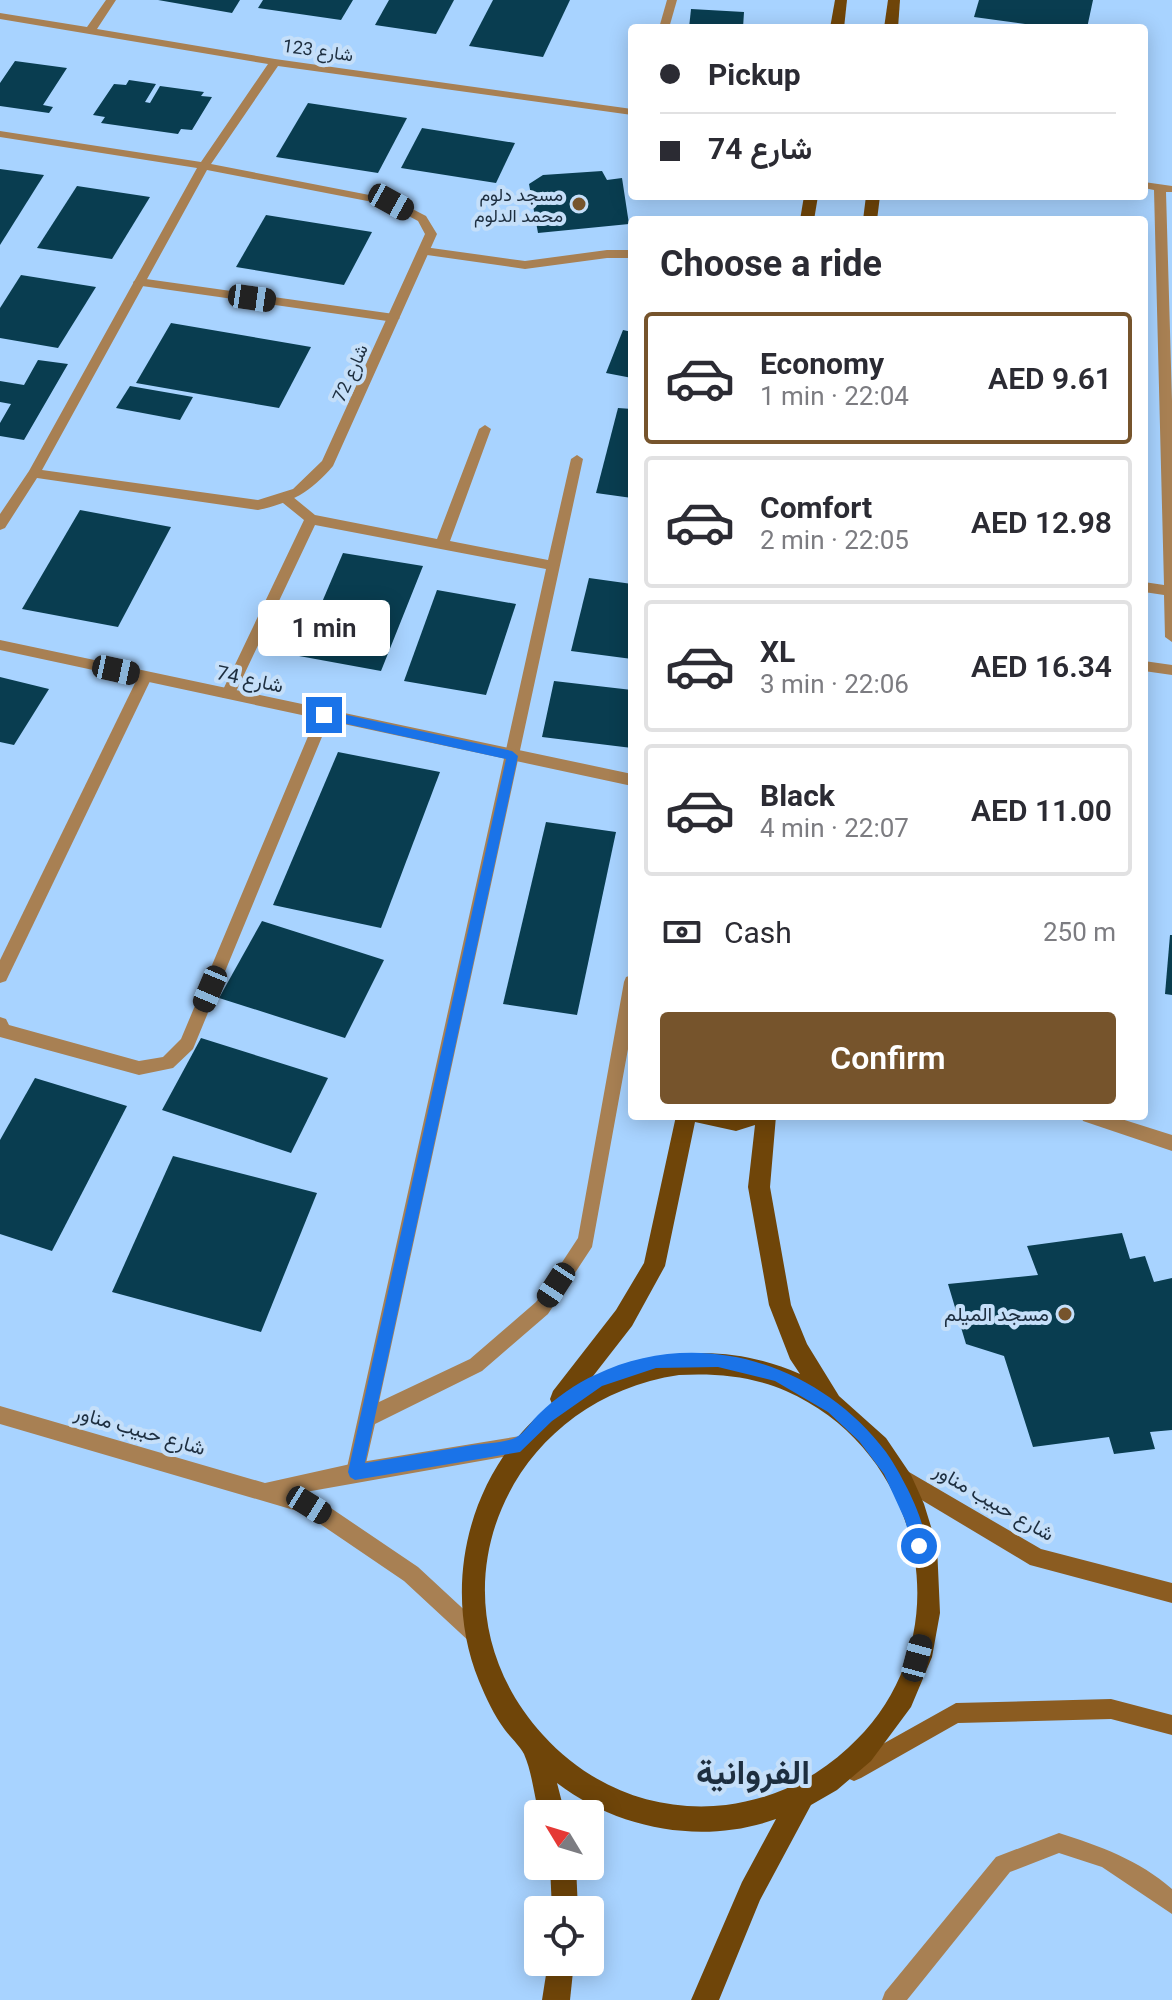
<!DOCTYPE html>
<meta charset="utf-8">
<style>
body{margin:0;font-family:Roboto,Vazirmatn,sans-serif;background:#f2f2f3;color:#2b2b33;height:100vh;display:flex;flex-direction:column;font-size:30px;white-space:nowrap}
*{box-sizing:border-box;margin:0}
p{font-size:26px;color:#7c7c81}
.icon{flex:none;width:44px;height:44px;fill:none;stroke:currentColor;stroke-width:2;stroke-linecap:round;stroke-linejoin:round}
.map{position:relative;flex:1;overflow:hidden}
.panel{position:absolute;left:628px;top:216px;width:520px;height:904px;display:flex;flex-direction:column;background:#fff;border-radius:8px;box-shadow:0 4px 20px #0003}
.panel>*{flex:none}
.guide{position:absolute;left:628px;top:24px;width:520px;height:176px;border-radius:8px;box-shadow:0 4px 20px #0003;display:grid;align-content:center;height:176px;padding:0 32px;background:#fff}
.needle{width:52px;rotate:308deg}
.fabs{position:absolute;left:524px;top:1800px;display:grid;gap:16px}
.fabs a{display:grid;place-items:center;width:80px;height:80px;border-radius:8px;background:#fff;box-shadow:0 4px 20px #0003;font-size:40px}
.end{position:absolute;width:36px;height:36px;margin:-18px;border:10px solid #1a73e8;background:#fff;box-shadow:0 0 0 4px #fff}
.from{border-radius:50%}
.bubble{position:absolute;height:56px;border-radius:8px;background:#fff;box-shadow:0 4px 20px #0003;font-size:26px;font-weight:600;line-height:56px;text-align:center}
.car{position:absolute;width:24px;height:48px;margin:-24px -12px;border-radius:10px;box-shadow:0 0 6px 2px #0007;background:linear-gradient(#222 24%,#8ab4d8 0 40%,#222 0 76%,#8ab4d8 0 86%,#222 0)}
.guide b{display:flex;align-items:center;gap:28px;height:76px;font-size:30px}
.guide b+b{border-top:2px solid #e1e1e2}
.guide i{width:20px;height:20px;background:#2b2b33}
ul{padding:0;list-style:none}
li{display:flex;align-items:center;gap:24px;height:132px;margin:0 16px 12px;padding:0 16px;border:4px solid #e1e1e2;border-radius:8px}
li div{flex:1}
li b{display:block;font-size:30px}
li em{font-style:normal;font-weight:600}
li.active{border-color:#76542c}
li>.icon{width:72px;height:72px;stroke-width:1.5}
h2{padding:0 32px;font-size:36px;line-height:96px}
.pay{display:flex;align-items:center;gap:20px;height:88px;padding:0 32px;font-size:30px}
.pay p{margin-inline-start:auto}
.primary-button{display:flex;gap:16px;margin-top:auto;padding:16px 32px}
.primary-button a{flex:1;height:92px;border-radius:8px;background:#76542c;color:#fff;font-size:32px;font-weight:600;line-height:92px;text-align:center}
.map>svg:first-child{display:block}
.building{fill:#093d50}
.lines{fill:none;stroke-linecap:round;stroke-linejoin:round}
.lane{fill:#a88053;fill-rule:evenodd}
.street{fill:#a88053;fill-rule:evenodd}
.secondary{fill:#8b5c21;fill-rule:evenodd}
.primary{fill:#6f4509;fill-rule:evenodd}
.route{fill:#1a73e8}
.poi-dot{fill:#76542c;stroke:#c5dff9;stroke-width:3}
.labels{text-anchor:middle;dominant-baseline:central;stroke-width:8;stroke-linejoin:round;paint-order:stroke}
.far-street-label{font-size:18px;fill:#1d2e3f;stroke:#c5dff9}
.far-poi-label{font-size:18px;fill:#1d2e3f;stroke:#c5dff9;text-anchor:end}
.street-label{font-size:20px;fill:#1d2e3f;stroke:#c5dff9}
.poi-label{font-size:20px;fill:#1d2e3f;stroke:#c5dff9;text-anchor:end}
.near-district-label{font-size:34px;font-weight:bold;fill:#1d2e3f;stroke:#c5dff9}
</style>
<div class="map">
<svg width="1172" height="2000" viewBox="0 0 1172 2000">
<rect width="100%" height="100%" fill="#a8d3ff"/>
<g class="building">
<polygon points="158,0 240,0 232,13"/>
<polygon points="263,0 353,0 341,20 258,8"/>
<polygon points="389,0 454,0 436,34 375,25"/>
<polygon points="493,0 570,0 543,57 469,46"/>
<polygon points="979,0 1093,0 1087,28 1054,28 974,17"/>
<polygon points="691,9 744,12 743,28 689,28"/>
<polygon points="15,61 67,68 43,105 53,107 49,113 0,106 0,83"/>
<polygon points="129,80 156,84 145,102 150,103 160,86 204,92 201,96 212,97 192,130 181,129 178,134 101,123 105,117 93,115 114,84 126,85"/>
<polygon points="308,103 407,118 378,173 276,157"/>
<polygon points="422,128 515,143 496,183 401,168"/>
<polygon points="0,169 44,175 0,245"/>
<polygon points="602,171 607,180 622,178 629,224 538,233 529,184 543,175"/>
<polygon points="77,186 150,197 112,259 37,248"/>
<polygon points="266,215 372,232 344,285 236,267"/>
<polygon points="21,275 96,287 58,348 0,338 0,308"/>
<polygon points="171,323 311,347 279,408 136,383"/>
<polygon points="623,330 632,332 632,378 606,373"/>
<polygon points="38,360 68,364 24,440 0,436 0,423 11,404 0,402 0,381 24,385"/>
<polygon points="130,386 193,397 180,420 116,408"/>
<polygon points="618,408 632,409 632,498 596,493"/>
<polygon points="80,510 171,527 118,627 22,609"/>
<polygon points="343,553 423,566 381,671 299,656"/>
<polygon points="589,578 632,584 632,659 571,651"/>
<polygon points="437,590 516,604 486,695 404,681"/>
<polygon points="0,677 49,689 14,745 0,742"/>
<polygon points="554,681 632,690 632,748 542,737"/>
<polygon points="338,752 440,772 381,928 273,905"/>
<polygon points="546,822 616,832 577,1015 503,1004"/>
<polygon points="262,921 384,960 345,1038 219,998"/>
<polygon points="1170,935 1172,935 1172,995 1165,994"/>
<polygon points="201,1038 328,1078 291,1153 162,1110"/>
<polygon points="35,1078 127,1106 52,1251 0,1234 0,1140"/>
<polygon points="173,1156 317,1193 261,1332 112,1292"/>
<polygon points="1122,1233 1130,1259 1145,1256 1154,1282 1172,1278 1172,1430 1150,1432 1155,1449 1114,1454 1109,1437 1033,1447 1004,1356 966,1344 948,1284 1038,1275 1027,1246"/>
</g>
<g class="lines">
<g class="lane">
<polygon points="667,0 677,0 669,28 659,28"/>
<polygon points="1144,182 1172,186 1172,192 1166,192 1172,401 1172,642 1165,637 1164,595 1144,592 1144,582 1164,585 1154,190 1144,188"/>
<polygon points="424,247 525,261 607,250 632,250 632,258 607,258 525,269 420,254 420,248"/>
<polygon points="139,278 394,314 400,318 394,322 135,285 133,282"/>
<polygon points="485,425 491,429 450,541 548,560 571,459 577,455 583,459 379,1402 470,1359 536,1302 578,1238 624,982 626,977 632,975 632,1027 592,1247 548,1314 482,1371 375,1424 364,1472 362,1479 355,1481 348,1479 346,1472 546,569 315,525 233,698 223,698 221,694 304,520 283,503 283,497 293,497 315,515 437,539 479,429"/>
<polygon points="145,672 152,677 6,981 0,983 0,960 138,677"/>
<polygon points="324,709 331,715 193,1049 173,1068 139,1075 0,1037 0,1017 6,1019 9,1025 139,1061 163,1057 181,1039 317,715"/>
<path d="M1059 1833C1100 1846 1139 1860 1172 1889V1914L1102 1867 1059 1853 1010 1872 907 2000H882L885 1992 996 1857Z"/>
</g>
<g class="street">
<path d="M106 0H116L97 29 275 59 632 109V115L278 66 211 164 395 200 426 216 437 234 333 466C311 492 291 503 258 510L37 478 5 528 0 530V514L29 471 197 168 0 137V131L201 162 268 64 0 19V13L87 27ZM207 170 388 205 418 221 425 234 322 461 293 489 258 500 42 470Z"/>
<polygon points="0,640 632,774 632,786 0,650"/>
<polygon points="1144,661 1172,665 1172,675 1144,671"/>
<polygon points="1081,1116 1112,1116 1172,1135 1172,1151 1083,1121"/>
<polygon points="0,1406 265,1483 355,1463 520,1436 527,1439 529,1445 527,1451 520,1454 300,1493 316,1498 418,1567 486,1630 489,1637 486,1644 479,1647 472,1644 404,1581 304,1513 0,1424"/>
</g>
<g class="secondary">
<polygon points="897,1465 1041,1549 1172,1583 1172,1603 1030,1565 890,1481 888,1474 890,1467"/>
<polygon points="1111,1699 1172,1715 1172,1735 1111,1719 958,1723 861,1778 854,1781 847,1778 844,1771 847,1764 956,1703"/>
</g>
<g class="primary">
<polygon points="835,0 847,0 844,28 830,28"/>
<polygon points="888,0 900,0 898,28 884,28"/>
<polygon points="804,196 818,196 814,220 800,220"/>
<polygon points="866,196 880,196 877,220 863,220"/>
<path d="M676 1116H776L770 1187 791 1305 807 1344 839 1396 886 1438 911 1475 924 1504 937 1546 940 1613 932 1657 911 1707 871 1761 837 1790 811 1805 760 1900 719 2000H691L742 1882 776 1819C703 1845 619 1830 557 1783L565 1814H539C534 1795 532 1772 524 1754 520 1746 511 1738 505 1730 494 1715 486 1698 479 1681 440 1585 469 1469 552 1404L550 1399 553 1391 616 1310 644 1263ZM695 1122 736 1131 755 1125 748 1187 769 1305 790 1359 800 1374C730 1343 658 1348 590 1380L632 1326 665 1266ZM679 1375C715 1373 752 1376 786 1391 927 1453 965 1643 848 1748 813 1780 773 1799 726 1805 656 1813 590 1787 543 1735 421 1601 503 1401 679 1375Z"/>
<polygon points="550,1866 576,1866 578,1910 552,1910"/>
<polygon points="548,1962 574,1962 570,2000 542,2000"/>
</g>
</g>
<path class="route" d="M324 710 512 751 518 756 365 1463C401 1457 437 1451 473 1445 486 1443 503 1443 515 1438 524 1434 532 1420 540 1413 554 1399 577 1383 595 1375 698 1325 819 1363 886 1452 899 1470 933 1531 924 1552H914L905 1520 884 1474 859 1441 828 1412 775 1381 718 1367 656 1368 602 1386 552 1421 520 1452 355 1480 350 1477 348 1472 506 759 320 718 318 715Z"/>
<g class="poi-dot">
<circle cx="579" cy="204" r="8"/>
<circle cx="1065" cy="1314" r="8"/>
</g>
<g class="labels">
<g class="far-street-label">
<text transform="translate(318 50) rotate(8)">شارع 123</text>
<text transform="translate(350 373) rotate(-66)">شارع 72</text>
</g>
<g class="far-poi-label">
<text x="563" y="194">مسجد دلوم<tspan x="563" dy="21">محمد الدلوم</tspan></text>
</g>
<g class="street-label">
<text transform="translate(250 679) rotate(12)">شارع 74</text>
<text transform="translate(140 1430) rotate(16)">شارع حبيب مناور</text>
<text transform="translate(994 1502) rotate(30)">شارع حبيب مناور</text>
</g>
<g class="poi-label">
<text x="1049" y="1314">مسجد الميلم</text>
</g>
<g class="near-district-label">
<text x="753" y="1772">الفروانية</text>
</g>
</g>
</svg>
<div class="fabs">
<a><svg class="needle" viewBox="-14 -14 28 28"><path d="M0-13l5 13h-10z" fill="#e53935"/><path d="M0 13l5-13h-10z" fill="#7c7c81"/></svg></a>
<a><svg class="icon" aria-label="locate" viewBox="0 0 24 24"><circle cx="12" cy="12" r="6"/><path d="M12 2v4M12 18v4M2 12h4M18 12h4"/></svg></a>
</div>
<i class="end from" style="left:919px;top:1546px"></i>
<i class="end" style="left:324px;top:715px"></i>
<div class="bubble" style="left:258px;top:600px;width:132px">1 min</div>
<i class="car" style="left:391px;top:202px;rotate:119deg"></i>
<i class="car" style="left:252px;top:298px;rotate:98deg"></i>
<i class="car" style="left:116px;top:670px;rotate:102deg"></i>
<i class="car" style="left:210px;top:989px;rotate:203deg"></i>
<i class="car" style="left:556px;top:1285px;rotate:213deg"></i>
<i class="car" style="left:309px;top:1505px;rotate:122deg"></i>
<i class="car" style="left:917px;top:1658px;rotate:15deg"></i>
<div class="guide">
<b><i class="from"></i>Pickup</b>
<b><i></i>شارع 74</b>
</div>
<section class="panel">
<h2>Choose a ride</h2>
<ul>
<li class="active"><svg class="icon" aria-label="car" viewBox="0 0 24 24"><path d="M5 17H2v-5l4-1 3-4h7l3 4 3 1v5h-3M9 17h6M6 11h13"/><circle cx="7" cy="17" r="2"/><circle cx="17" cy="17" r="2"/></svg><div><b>Economy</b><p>1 min · 22:04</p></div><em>AED 9.61</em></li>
<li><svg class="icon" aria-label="car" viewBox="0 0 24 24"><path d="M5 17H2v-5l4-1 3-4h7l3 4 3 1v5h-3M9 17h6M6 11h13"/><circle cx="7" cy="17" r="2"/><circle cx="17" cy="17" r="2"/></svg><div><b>Comfort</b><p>2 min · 22:05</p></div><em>AED 12.98</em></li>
<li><svg class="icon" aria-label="car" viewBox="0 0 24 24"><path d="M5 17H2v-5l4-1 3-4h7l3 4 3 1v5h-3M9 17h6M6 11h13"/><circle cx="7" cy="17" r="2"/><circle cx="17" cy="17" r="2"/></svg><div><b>XL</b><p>3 min · 22:06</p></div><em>AED 16.34</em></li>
<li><svg class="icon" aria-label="car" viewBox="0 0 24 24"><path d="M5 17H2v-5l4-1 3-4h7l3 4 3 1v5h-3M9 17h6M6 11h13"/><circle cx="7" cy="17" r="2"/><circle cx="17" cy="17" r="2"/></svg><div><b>Black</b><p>4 min · 22:07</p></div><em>AED 11.00</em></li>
</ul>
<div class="pay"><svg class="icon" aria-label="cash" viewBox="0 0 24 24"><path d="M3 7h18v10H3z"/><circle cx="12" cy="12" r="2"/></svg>Cash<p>250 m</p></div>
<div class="primary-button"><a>Confirm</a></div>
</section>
</div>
